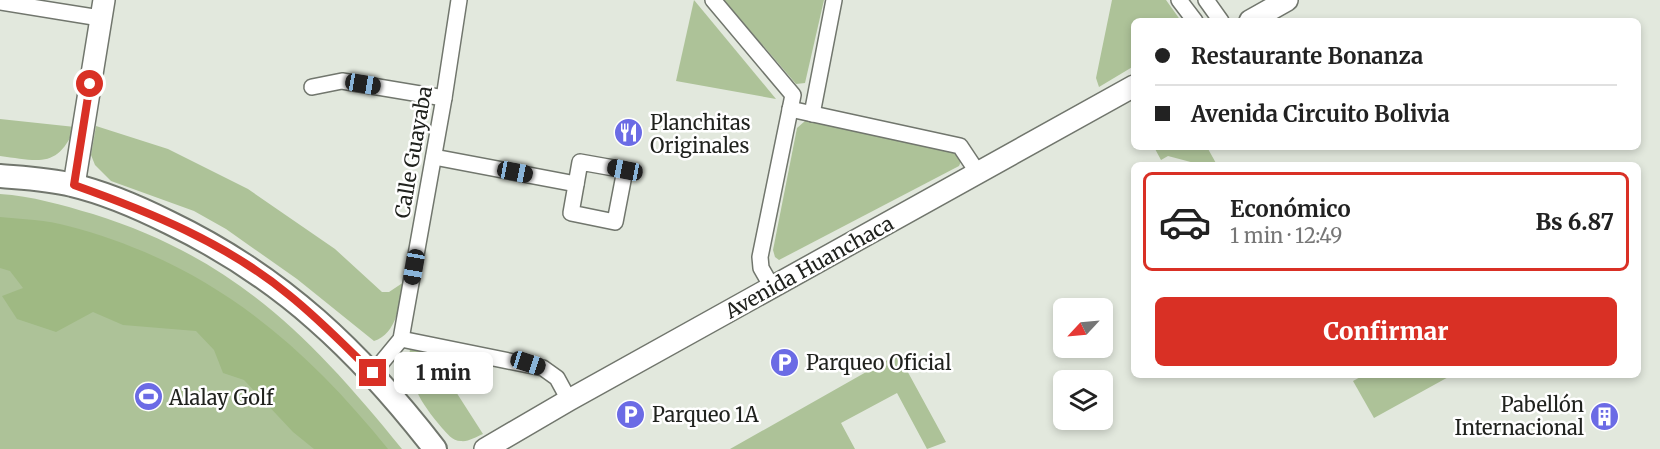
<!DOCTYPE html>
<html lang="es">
<meta charset="utf-8">
<style>
body{margin:0;font-family:Merriweather,serif;background:#f6f6f6;color:#222;height:100vh;display:flex;flex-direction:column;font-size:22px;white-space:nowrap}
*{box-sizing:border-box;margin:0}
p{font-size:20px;color:#767676}
.icon{flex:none;width:33px;height:33px;fill:none;stroke:currentColor;stroke-width:2;stroke-linecap:round;stroke-linejoin:round}
.map{position:relative;flex:1;overflow:hidden}
.details{position:absolute;left:1131px;top:162px;width:510px;height:216px;display:flex;flex-direction:column;background:#fff;border-radius:9px;box-shadow:0 3px 9px #0003}
.details>*{flex:none}
.hud{position:absolute;left:1131px;top:18px;width:510px;height:132px;border-radius:9px;box-shadow:0 3px 9px #0003;display:grid;align-content:center;height:132px;padding:0 24px;background:#fff}
.needle{width:39px;rotate:244deg}
.tools{position:absolute;left:1053px;top:298px;display:grid;gap:12px}
.tools a{display:grid;place-items:center;width:60px;height:60px;border-radius:9px;background:#fff;box-shadow:0 3px 9px #0003;font-size:30px}
.end{position:absolute;width:27px;height:27px;margin:-14px;border:8px solid #d93025;background:#fff;box-shadow:0 0 0 3px #fff}
.from{border-radius:50%}
.bubble{position:absolute;height:42px;border-radius:9px;background:#fff;box-shadow:0 3px 9px #0003;font-size:20px;font-weight:800;line-height:42px;text-align:center}
.car{position:absolute;width:18px;height:36px;margin:-18px -9px;border-radius:8px;box-shadow:0 0 4px 2px #0007;background:linear-gradient(#222 24%,#8ab4d8 0 40%,#222 0 76%,#8ab4d8 0 86%,#222 0)}
.hud b{display:flex;align-items:center;gap:21px;height:57px;font-size:22px}
.hud b+b{border-top:2px solid #e0e0e0}
.hud i{width:15px;height:15px;background:#222}
ul{padding:10px 0 0;list-style:none}
li{display:flex;align-items:center;gap:18px;height:99px;margin:0 12px 9px;padding:0 12px;border:3px solid transparent;border-radius:9px}
li div{flex:1}
li b{display:block;font-size:22px}
li em{font-style:normal;font-weight:800}
li.on{border-color:#d93025}
li>.icon{width:54px;height:54px;stroke-width:1.5}
.cta{display:flex;gap:12px;margin-top:auto;padding:12px 24px}
.cta a{flex:1;height:69px;border-radius:9px;background:#d93025;color:#fff;font-size:24px;font-weight:800;line-height:69px;text-align:center}
.map>svg:first-child{display:block}
.green{fill:#adc298}
.forest{fill:#9fb983}
.lines{fill:none;stroke-linecap:round;stroke-linejoin:round}
.street-casing{stroke:#71766d;stroke-width:18}
.secondary-casing{stroke:#71766d;stroke-width:24}
.primary-casing{stroke:#71766d;stroke-width:26}
.street{stroke:#fff;stroke-width:15}
.secondary{stroke:#fff;stroke-width:21}
.primary{stroke:#fff;stroke-width:22}
.route{stroke:#d93025;stroke-width:8}
.labels{text-anchor:middle;dominant-baseline:central;stroke-width:5;stroke-linejoin:round;paint-order:stroke}
.poi-label{font-size:20px;fill:#20221e;stroke:#fff;text-anchor:start}
.street-label{font-size:20px;fill:#20221e;stroke:#fff}
</style>
<div class="map">
<svg width="1660" height="449" viewBox="0 0 1660 449">
<rect width="100%" height="100%" fill="#e2e8dd"/>
<g class="green">
<polygon points="694,0 776,99 676,81"/>
<polygon points="724,0 824,0 805,83 796,84"/>
<polygon points="1112,0 1166,0 1181,21 1134,21 1134,66 1099,87 1096,78"/>
<path d="M0 119 75 127C58 169 39 161 0 156Z"/>
<polygon points="812,120 958,153 962,159 959,166 779,260 775,257 773,250 797,128 805,121"/>
<path d="M96 126 168 149 248 189 335 249 382 292H389L404 282C400 303 397 334 374 341L297 279 226 229 194 211 111 181 95 165 91 155Z"/>
<polygon points="1154,147 1207,147 1217,165 1202,165 1168,156 1161,160"/>
<path d="M0 194C32 196 62 205 93 214 234 258 311 337 402 449H0Z"/>
<path d="M410 348 446 357 442 362V370L483 434C476 437 468 442 461 441 452 441 447 433 442 428 421 403 406 381 410 348Z"/>
<polygon points="898,354 946,442 927,449 897,393 841,423 855,449 730,449"/>
<polygon points="1364,375 1452,375 1374,418 1353,381"/>
</g>
<path class="forest" d="M0 217C22 219 47 220 68 226 206 262 300 340 388 449H314L293 432 244 380 223 373 214 350 196 331 123 325 93 312 56 332 17 319 2 296 23 288 10 271 0 268Z"/>
<g class="lines">
<defs>
<g id="street">
<polyline points="713,0 793,95 760,257 761,268 772,287"/>
<polyline points="1179,0 1195,21"/>
<polyline points="1206,0 1221,21"/>
<polyline points="0,2 100,18"/>
<polyline points="312,87 342,81 444,98"/>
<polyline points="790,109 960,146 978,173"/>
<polyline points="812,114 834,0"/>
<polyline points="434,157 576,184"/>
<polygon points="580,162 625,170 615,222 571,213"/>
<polyline points="401,339 543,368 557,378 569,400"/>
<polyline points="373,373 401,339 444,98 459,0"/>
</g>
<g id="secondary">
<polyline points="1250,21 1287,0"/>
<polyline points="74,185 104,0"/>
<polyline points="485,449 569,400 1134,86"/>
</g>
<path id="primary" d="M0 176C24 178 49 179 72 185 106 193 140 208 170 223 282 277 360 352 435 449"/>
</defs>
<use href="#street" class="street-casing"/>
<use href="#secondary" class="secondary-casing"/>
<use href="#primary" class="primary-casing"/>
<use href="#street" class="street"/>
<use href="#secondary" class="secondary"/>
<use href="#primary" class="primary"/>
</g>
<g class="lines">
<path class="route" d="M90 84 74 185C150 212 226 243 289 295 319 319 346 347 373 373"/>
</g>
<defs>
<symbol id="restaurant-disc" viewBox="-11 -11 22 22"><circle r="9.5" fill="#6b6be5" stroke="#fff"/><path d="M-5-6h1v4h1v-4h1v4h1v-4h1v5L-1.5 .5V6h-2V.5L-5-1ZM5-6V6H3V1.5H1.5Q1.5-4 5-6Z" fill="#fff"/></symbol>
<symbol id="parking-disc" viewBox="-11 -11 22 22"><circle r="9.5" fill="#6b6be5" stroke="#fff"/><path d="M-3.5-5.5H1a3.5 3.5 0 0 1 0 7H-1V5.5H-3.5ZM-1-3.4V-.6H.8a1.4 1.4 0 0 0 0-2.8Z" fill="#fff"/></symbol>
<symbol id="stadium-disc" viewBox="-11 -11 22 22"><circle r="9.5" fill="#6b6be5" stroke="#fff"/><path d="M0-5a6.5 5 0 1 0 0 10a6.5 5 0 1 0 0-10ZM-3.5-1.8h7v3.6h-7Z" fill="#fff"/></symbol>
<symbol id="building-disc" viewBox="-11 -11 22 22"><circle r="9.5" fill="#6b6be5" stroke="#fff"/><path d="M-4-6H4V6H1V3H-1V6H-4ZM-2.5-4.3h1.7v1.8h-1.7ZM.8-4.3h1.7v1.8H.8ZM-2.5-1h1.7V.8h-1.7ZM.8-1h1.7V.8H.8Z" fill="#fff"/></symbol>
</defs>
<g fill-rule="evenodd">
<use href="#restaurant-disc" x="612" y="116" width="33" height="33"/>
<use href="#parking-disc" x="768" y="346" width="33" height="33"/>
<use href="#stadium-disc" x="132" y="380" width="33" height="33"/>
<use href="#parking-disc" x="614" y="398" width="33" height="33"/>
<use href="#building-disc" x="1588" y="400" width="33" height="33"/>
</g>
<g class="labels">
<g class="poi-label">
<text x="650" y="122">Planchitas<tspan x="650" dy="23">Originales</tspan></text>
<text x="806" y="362">Parqueo Oficial</text>
<text x="169" y="397">Alalay Golf</text>
<text x="1584" y="404" text-anchor="end">Pabellón<tspan x="1584" dy="23">Internacional</tspan></text>
<text x="652" y="414">Parqueo 1A</text>
</g>
<g class="street-label">
<text transform="translate(413 152) rotate(-80)">Calle Guayaba</text>
<text transform="translate(809 267) rotate(-29)">Avenida Huanchaca</text>
</g>
</g>
</svg>
<div class="tools">
<a><svg class="needle" viewBox="-14 -14 28 28"><path d="M0-13l5 13h-10z" fill="#e53935"/><path d="M0 13l5-13h-10z" fill="#767676"/></svg></a>
<a><svg class="icon" aria-label="layers" viewBox="0 0 24 24"><path d="M12 4l9 5-9 5-9-5zM3 14l9 5 9-5"/></svg></a>
</div>
<i class="end from" style="left:90px;top:84px"></i>
<i class="end" style="left:373px;top:373px"></i>
<div class="bubble" style="left:394px;top:352px;width:99px">1 min</div>
<i class="car" style="left:363px;top:84px;rotate:100deg"></i>
<i class="car" style="left:625px;top:170px;rotate:281deg"></i>
<i class="car" style="left:515px;top:172px;rotate:101deg"></i>
<i class="car" style="left:414px;top:267px;rotate:190deg"></i>
<i class="car" style="left:528px;top:363px;rotate:108deg"></i>
<div class="hud">
<b><i class="from"></i>Restaurante Bonanza</b>
<b><i></i>Avenida Circuito Bolivia</b>
</div>
<section class="details">
<ul>
<li class="on"><svg class="icon" aria-label="car" viewBox="0 0 24 24"><path d="M5 17H2v-5l4-1 3-4h7l3 4 3 1v5h-3M9 17h6M6 11h13"/><circle cx="7" cy="17" r="2"/><circle cx="17" cy="17" r="2"/></svg><div><b>Económico</b><p>1 min · 12:49</p></div><em>Bs 6.87</em></li>
</ul>
<div class="cta"><a>Confirmar</a></div>
</section>
</div>
